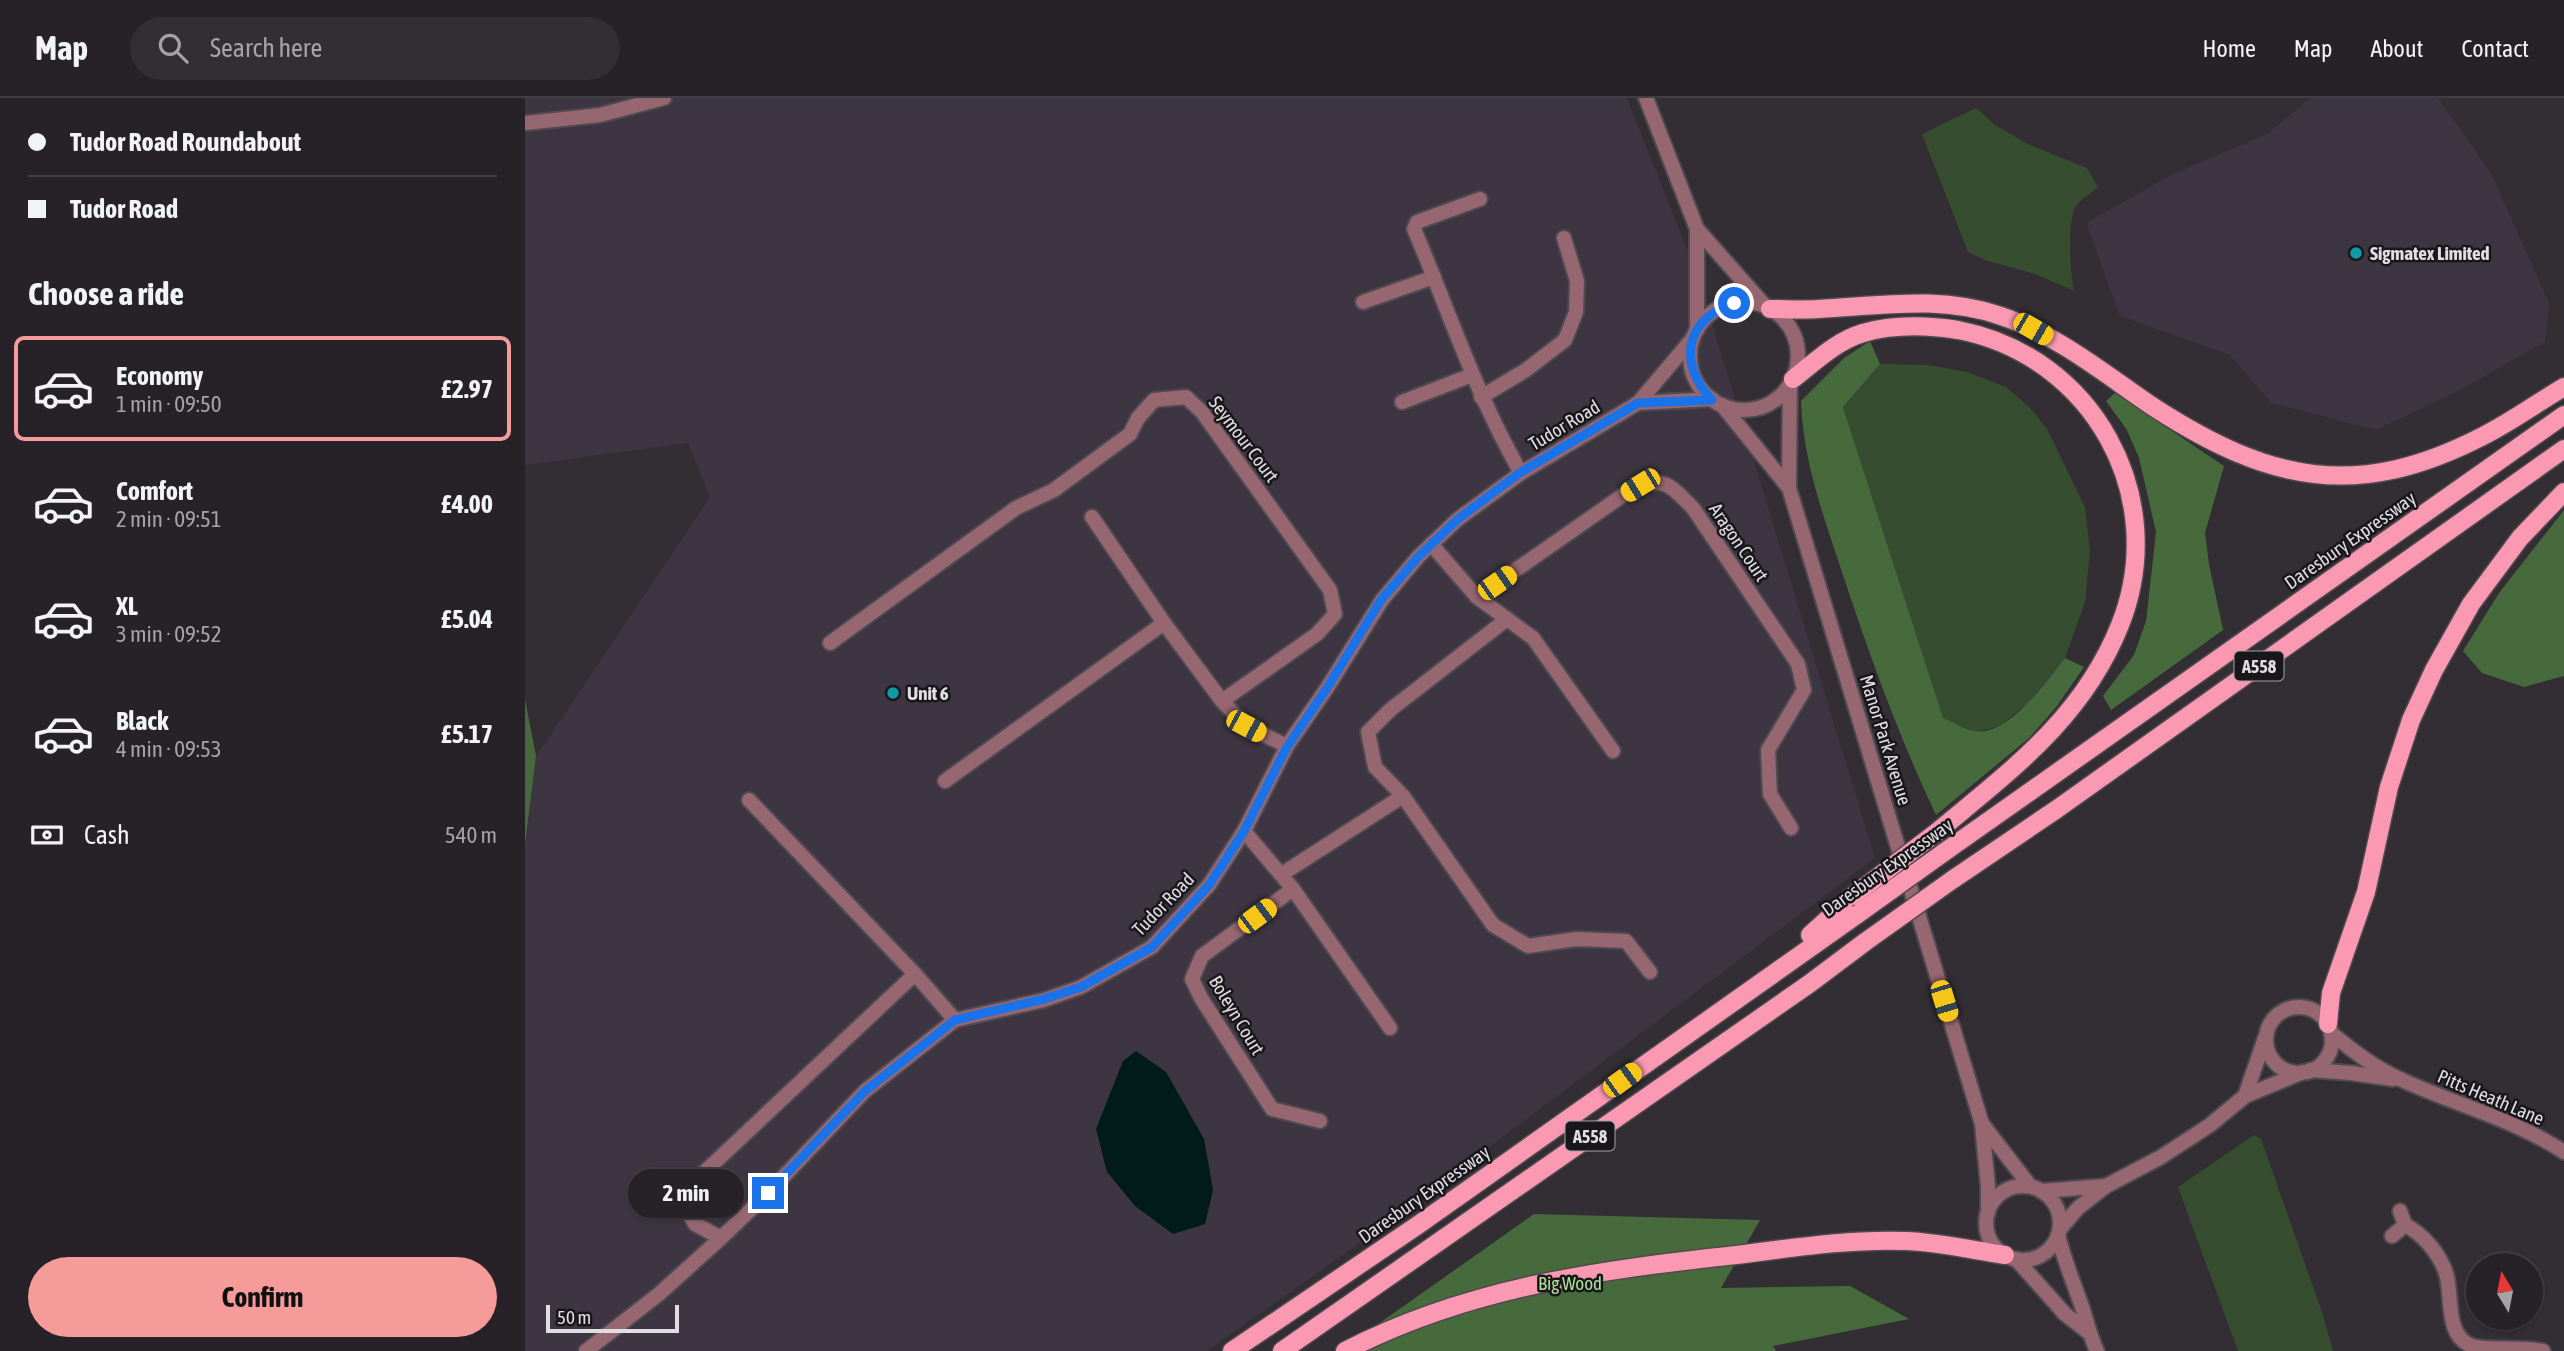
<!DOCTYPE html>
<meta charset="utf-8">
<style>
body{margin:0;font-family:"Asap Condensed",sans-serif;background:#322f33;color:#f1f3f6;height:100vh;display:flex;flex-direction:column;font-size:26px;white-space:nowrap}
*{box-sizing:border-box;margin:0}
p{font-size:23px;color:#a4a4a7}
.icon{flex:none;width:38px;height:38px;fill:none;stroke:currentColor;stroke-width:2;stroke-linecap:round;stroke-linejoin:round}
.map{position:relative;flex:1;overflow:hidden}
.details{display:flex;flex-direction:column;background:#262227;width:525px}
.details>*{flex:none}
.hud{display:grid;align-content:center;height:154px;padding:0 28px;background:#262227}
.needle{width:46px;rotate:350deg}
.controls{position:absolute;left:1941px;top:1155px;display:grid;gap:14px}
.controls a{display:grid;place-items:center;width:77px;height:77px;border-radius:50%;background:#262227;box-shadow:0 2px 5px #0004,0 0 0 2px #423f44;font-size:35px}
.scale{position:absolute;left:21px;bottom:18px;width:133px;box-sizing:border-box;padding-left:7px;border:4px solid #e1dee3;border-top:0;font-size:19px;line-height:24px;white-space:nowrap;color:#e1dee3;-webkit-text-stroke:5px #19171a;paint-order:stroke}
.end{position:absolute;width:32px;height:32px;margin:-16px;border:9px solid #1a73e8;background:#fff;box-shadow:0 0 0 4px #fff}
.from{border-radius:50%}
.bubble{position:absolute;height:49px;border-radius:24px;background:#262227;box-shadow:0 2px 5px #0004,0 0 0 2px #423f44;font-size:23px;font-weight:700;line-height:49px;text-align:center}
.car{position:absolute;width:21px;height:42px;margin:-21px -10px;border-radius:9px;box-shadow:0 0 5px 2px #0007;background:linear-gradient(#f5c518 24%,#345 0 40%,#f5c518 0 76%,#345 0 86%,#f5c518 0)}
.hud b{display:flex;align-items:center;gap:24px;height:66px;font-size:26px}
.hud b+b{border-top:2px solid #423f44}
.hud i{width:18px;height:18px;background:#f1f3f6}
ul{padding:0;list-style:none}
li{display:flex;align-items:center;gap:21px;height:105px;margin:0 14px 10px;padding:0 14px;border:4px solid transparent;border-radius:10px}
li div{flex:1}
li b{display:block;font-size:26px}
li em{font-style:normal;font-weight:700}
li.current{border-color:#f59b9a}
li>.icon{width:63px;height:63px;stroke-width:1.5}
h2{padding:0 28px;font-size:32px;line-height:84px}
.pay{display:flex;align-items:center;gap:18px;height:77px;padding:0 28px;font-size:26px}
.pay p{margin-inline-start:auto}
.action{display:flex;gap:14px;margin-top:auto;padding:14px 28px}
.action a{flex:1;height:80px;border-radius:42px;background:#f59b9a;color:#111;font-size:28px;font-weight:700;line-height:80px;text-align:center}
header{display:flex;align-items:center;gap:42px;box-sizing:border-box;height:98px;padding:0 35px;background:#262227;border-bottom:2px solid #423f44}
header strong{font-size:33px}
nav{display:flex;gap:38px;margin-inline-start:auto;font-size:24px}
.search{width:490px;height:63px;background:#322f33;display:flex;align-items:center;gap:18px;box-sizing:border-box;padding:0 24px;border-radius:38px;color:#a4a4a7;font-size:26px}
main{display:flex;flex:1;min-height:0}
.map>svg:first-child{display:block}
.built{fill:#3d3541}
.green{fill:#364e2f}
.forest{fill:#476a3c}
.water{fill:#011a1a}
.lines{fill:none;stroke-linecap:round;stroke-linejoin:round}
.minor-casing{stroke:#4e4a50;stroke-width:18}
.tertiary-casing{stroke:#4e4a50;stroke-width:18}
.primary-casing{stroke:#4e4a50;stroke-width:21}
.minor{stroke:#966671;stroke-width:14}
.tertiary{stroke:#966671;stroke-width:14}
.primary{stroke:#fb99b2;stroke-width:18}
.primary-bridge-casing{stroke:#4e4a50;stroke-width:21;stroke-linecap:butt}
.primary-bridge{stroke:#fb99b2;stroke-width:18}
.route{stroke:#1a73e8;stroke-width:9}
.culture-dot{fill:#0f9aa8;stroke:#19171a;stroke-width:2.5}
.labels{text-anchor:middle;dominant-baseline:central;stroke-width:5;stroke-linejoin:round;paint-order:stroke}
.shield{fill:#19171a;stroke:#a5a2a7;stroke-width:2}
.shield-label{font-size:18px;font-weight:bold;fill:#e1dee3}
.poi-label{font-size:19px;font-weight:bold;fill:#e1dee3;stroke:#19171a;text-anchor:start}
.street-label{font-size:19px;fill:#e1dee3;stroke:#19171a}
.park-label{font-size:19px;fill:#a8df98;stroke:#19171a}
</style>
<header>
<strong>Map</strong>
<div class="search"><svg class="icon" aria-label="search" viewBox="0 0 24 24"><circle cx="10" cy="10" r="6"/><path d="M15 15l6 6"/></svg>Search here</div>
<nav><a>Home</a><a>Map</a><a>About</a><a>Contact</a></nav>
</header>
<main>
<section class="details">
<div class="hud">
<b><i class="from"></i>Tudor Road Roundabout</b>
<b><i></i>Tudor Road</b>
</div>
<h2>Choose a ride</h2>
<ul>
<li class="current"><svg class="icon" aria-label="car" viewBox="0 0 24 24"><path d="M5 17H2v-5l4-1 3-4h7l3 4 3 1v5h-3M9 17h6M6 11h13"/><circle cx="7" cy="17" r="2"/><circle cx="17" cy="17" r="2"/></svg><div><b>Economy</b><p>1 min · 09:50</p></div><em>£2.97</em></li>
<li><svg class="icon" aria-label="car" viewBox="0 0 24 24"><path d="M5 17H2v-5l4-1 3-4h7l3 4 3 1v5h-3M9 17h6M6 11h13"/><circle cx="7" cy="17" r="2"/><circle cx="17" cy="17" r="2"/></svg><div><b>Comfort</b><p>2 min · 09:51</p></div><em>£4.00</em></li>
<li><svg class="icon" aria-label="car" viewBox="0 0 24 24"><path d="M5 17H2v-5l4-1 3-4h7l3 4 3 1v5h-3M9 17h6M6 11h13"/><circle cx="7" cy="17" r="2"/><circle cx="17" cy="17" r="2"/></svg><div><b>XL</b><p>3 min · 09:52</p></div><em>£5.04</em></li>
<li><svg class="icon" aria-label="car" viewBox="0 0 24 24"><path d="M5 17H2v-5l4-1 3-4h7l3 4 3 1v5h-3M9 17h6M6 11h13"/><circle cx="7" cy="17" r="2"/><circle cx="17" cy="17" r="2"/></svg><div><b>Black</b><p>4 min · 09:53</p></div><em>£5.17</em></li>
</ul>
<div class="pay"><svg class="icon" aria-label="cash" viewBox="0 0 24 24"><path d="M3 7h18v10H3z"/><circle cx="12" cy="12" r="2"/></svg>Cash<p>540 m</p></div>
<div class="action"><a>Confirm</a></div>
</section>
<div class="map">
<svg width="2039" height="1253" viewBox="0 0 2039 1253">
<rect width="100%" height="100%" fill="#322e34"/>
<g class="built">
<polygon points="0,0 1102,0 1170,170 1350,760 859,1128 682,1253 0,1253 0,747 11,658 185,399 163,345 0,367"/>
<polygon points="1785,0 1913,0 1966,75 2024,205 2020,244 1933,293 1851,332 1746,305 1705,257 1595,218 1561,125 1650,75 1744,35"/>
</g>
<g class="green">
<path d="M1451 10 1470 27 1503 46 1562 70 1573 89C1567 95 1556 101 1551 108 1542 121 1545 176 1549 193L1513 177 1460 162 1443 154 1397 36Z"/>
<polygon points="1355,266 1404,267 1442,274 1481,289 1506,311 1522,331 1560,409 1565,453 1560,504 1540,560 1503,605 1475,628 1451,634 1418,621 1318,309"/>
<polygon points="1729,1037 1736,1041 1798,1217 1808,1253 1713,1253 1653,1089"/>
</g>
<g class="forest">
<path d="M1345 243 1355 266 1318 309 1418 620C1428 624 1439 631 1449 633 1483 640 1522 582 1540 560L1559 569 1532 608 1504 640 1411 717C1373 637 1343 553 1315 468 1297 414 1278 361 1276 303L1319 260Z"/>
<polygon points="1590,295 1699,368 1680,435 1684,466 1698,532 1586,612 1578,598 1609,557 1621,523 1631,434 1614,360 1602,332 1581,303"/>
<polygon points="2039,412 2039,578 1999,589 1957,575 1938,553 1974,495"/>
<polygon points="0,601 11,658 0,747"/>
<polygon points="1009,1116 1235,1122 1196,1190 1325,1188 1384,1221 1248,1248 1251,1253 815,1253"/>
</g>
<polygon class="water" points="611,953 641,974 679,1041 688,1092 680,1126 648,1136 610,1108 582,1074 571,1031 598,963"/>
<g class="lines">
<defs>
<g id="minor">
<polyline points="0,25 75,17 139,0"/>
<path d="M955 101 892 124 889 131C924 213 951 297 996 375"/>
<polyline points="838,204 909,179"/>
<polyline points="956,299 1001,272 1040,242 1051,214 1052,183 1039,140"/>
<polyline points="877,304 947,277"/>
<polyline points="1113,305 1187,301"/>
<polyline points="567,419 639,525 697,603 721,628 762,648"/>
<polyline points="906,446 952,499 1008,540 1088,653"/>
<path d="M952 499 1114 386C1144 380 1148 391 1168 410L1273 566 1279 592 1243 652 1245 696 1266 730"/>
<polyline points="982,521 865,612 843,634 850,669 878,698 968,827 1003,848 1051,841 1101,843 1125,874"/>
<polyline points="305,545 491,410 529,392 605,336 613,320 629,302 661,299 677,314 805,492 810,516 792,536 697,603"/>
<polyline points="420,683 639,525"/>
<polyline points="224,702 390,876 430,922"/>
<polyline points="719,733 768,791 865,930"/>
<polyline points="757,776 878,698"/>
<polyline points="768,791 677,858 667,881 676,900 747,1011 795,1023"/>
<path d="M1880 1127C1898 1136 1914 1155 1921 1175 1928 1197 1919 1238 1947 1248 1966 1253 1996 1248 2018 1253"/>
<polyline points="1867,1138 1880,1127 1875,1113"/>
<polyline points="196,1140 170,1126 154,1098 390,876"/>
<polyline points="61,1253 134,1196 196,1140 243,1095 340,993 430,922 519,902 556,889 627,849 684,787 719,733 762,648 802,590 857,502 893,459 933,421 996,375 1113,305 1168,240"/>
</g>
<g id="tertiary">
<polyline points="1121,0 1172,131 1240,208"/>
<circle cx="1219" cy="258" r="54"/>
<polyline points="1172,232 1172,131"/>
<polyline points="1265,286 1264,390 1457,1026 1463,1089 1463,1115"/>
<polyline points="1197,307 1264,390"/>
<circle cx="1774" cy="942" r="33"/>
<path d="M1806 935C1828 953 1851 971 1877 982 1931 1007 1989 1021 2039 1054"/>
<polyline points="1785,972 1826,975 1868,981"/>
<polyline points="1720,998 1740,940"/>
<polyline points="1458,1027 1505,1088"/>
<circle cx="1498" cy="1125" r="37"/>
<polyline points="1516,1093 1581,1088"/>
<polyline points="1535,1131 1553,1110 1581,1088 1636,1059 1685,1027 1720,998 1778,974"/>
<path d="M1533 1137C1539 1162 1548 1183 1556 1206 1562 1223 1564 1236 1572 1253"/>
<polyline points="1491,1161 1540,1216 1563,1234"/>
</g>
<g id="primary">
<path d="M1245 211C1261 211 1277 212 1293 211 1355 208 1415 197 1476 218 1533 237 1581 277 1630 310 1745 384 1832 403 1958 338 1986 324 2012 305 2039 289"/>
<path d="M1268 281C1290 264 1311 243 1338 235 1369 226 1401 227 1433 232 1568 258 1646 399 1595 527 1558 620 1486 672 1412 734"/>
<polyline points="1418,755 2039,317"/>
<polyline points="1427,782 1532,711 2039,351"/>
<polyline points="1285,837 1328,798"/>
<polyline points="1803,926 1806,895 1841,794 1864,689 1886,622 1909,572 1946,506 1995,440 2039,394"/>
<polyline points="707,1253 893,1127 1333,816"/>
<polyline points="757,1253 1284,886 1340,844"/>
<path d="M820 1253C944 1189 1074 1172 1211 1157 1267 1150 1323 1141 1380 1143 1414 1144 1447 1152 1480 1157"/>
</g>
</defs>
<use href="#minor" class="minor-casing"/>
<use href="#tertiary" class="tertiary-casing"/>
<use href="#primary" class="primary-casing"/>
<use href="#minor" class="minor"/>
<use href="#tertiary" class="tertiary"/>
<use href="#primary" class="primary"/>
<defs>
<g id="primary-bridge">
<polyline points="1328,798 1412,734"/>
<polyline points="1333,816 1418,755"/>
<polyline points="1340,844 1427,782"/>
</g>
</defs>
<use href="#primary-bridge" class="primary-bridge-casing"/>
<use href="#primary-bridge" class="primary-bridge"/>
</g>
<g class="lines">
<path class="route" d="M243 1095 340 993 430 922 519 901 556 889 627 849 684 787 696 769 719 733 762 649 802 590 856 502 893 459 933 421 996 374 1113 305 1187 302C1152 265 1160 221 1209 205"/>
</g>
<g class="culture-dot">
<circle cx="1831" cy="155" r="7"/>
<circle cx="368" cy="595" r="7"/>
</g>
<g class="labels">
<g class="shield">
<rect x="1709.5" y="553.5" width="49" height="29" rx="5"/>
<rect x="1040.5" y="1023.5" width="49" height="29" rx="5"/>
</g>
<g class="shield-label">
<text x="1734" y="568">A558</text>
<text x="1065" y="1038">A558</text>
</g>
<g class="poi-label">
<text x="1845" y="155">Sigmatex Limited</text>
<text x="382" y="595">Unit 6</text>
</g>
<g class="street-label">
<text transform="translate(1039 327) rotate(-31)">Tudor Road</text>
<text transform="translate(719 341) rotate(53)">Seymour Court</text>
<text transform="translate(1825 442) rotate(-35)">Daresbury Expressway</text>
<text transform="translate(1214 444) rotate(56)">Aragon Court</text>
<text transform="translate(1361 642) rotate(73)">Manor Park Avenue</text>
<text transform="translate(1362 769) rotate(-35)">Daresbury Expressway</text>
<text transform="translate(638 806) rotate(-46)">Tudor Road</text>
<text transform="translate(712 917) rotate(59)">Boleyn Court</text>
<text transform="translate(1966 999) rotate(23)">Pitts Heath Lane</text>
<text transform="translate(899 1096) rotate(-35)">Daresbury Expressway</text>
</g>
<g class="park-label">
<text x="1045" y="1185">Big Wood</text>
</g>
</g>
</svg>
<div class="controls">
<a><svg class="needle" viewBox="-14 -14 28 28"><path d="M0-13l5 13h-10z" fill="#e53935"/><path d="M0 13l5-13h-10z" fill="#a4a4a7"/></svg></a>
</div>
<div class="scale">50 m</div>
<i class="end from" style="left:1209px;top:205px"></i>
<i class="end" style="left:243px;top:1095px"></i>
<div class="bubble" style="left:103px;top:1071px;width:116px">2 min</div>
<i class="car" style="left:1508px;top:231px;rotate:120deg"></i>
<i class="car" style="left:1115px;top:387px;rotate:238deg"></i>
<i class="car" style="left:972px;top:485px;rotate:55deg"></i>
<i class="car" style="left:721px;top:628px;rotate:118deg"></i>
<i class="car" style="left:732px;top:818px;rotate:53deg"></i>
<i class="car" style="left:1419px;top:903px;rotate:163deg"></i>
<i class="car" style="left:1097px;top:982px;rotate:54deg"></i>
</div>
</main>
